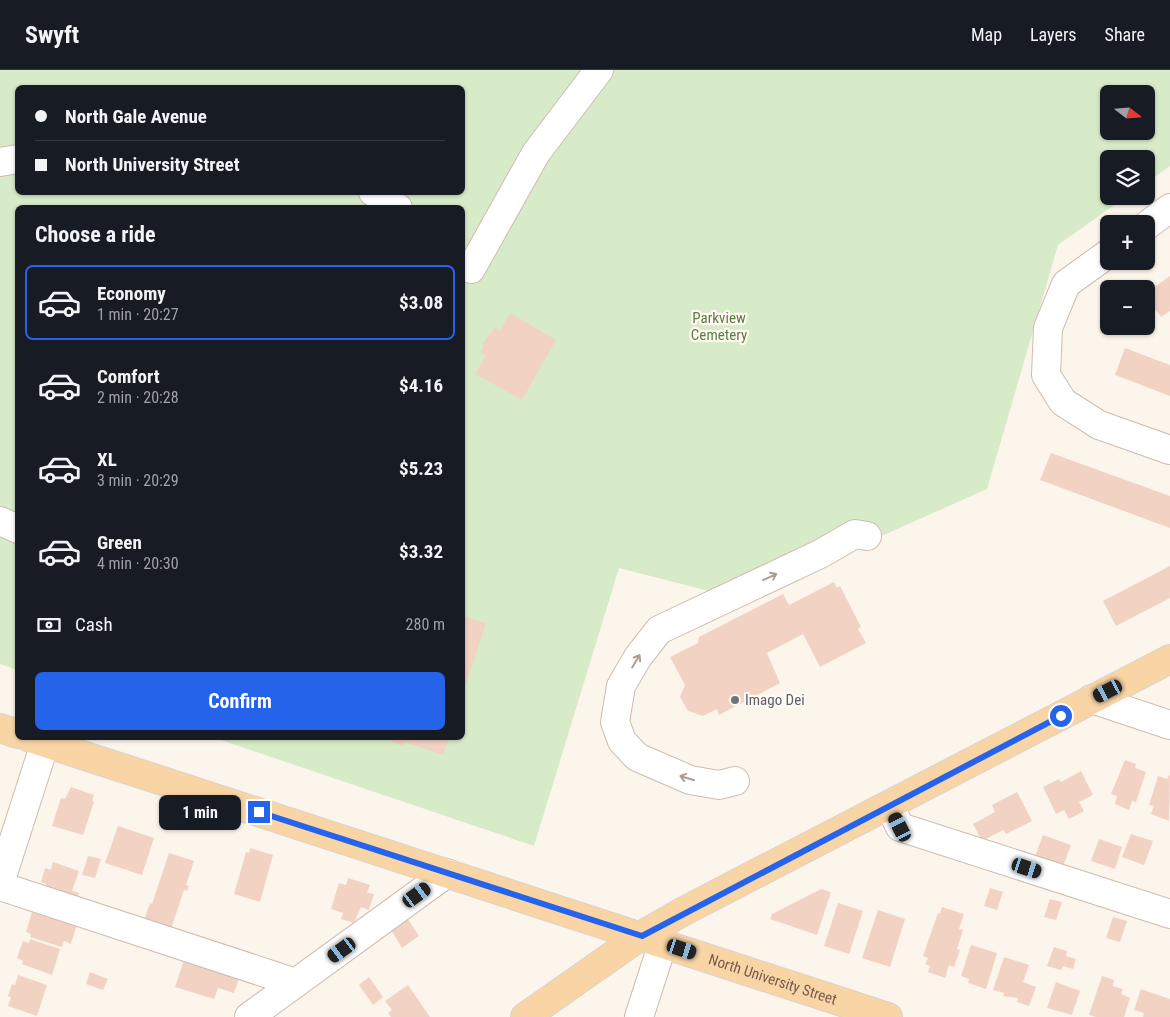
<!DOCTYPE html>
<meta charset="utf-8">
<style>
body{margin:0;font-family:"Roboto Condensed",sans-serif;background:#242831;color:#f1f3f6;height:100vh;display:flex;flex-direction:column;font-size:19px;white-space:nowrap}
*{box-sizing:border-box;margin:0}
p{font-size:16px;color:#9ea1a6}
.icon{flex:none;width:28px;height:28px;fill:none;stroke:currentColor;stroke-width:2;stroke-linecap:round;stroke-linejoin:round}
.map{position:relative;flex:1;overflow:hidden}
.panel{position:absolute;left:15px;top:135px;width:450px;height:535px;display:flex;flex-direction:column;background:#171b24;border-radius:8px;box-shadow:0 1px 4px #0004}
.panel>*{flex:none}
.banner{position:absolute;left:15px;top:15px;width:450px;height:110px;border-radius:8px;box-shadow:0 1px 4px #0004;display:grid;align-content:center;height:110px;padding:0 20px;background:#171b24}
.needle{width:32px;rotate:107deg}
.controls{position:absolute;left:1100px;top:15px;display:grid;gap:10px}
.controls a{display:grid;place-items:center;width:55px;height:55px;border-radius:8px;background:#171b24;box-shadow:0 1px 4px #0004;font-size:25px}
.end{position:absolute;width:22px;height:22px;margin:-11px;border:6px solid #2563eb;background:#fff;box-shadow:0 0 0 2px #fff}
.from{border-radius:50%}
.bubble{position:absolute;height:35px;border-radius:8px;background:#171b24;box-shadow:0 1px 4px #0004;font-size:16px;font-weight:700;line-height:35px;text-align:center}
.car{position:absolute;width:15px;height:30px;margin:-15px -8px;border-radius:6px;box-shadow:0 0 4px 1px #0007;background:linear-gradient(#222 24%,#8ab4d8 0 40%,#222 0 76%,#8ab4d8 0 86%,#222 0)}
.banner b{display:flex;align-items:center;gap:18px;height:48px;font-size:19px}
.banner b+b{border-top:1px solid #363941}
.banner i{width:12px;height:12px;background:#f1f3f6}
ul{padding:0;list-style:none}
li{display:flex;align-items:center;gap:15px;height:75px;margin:0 10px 8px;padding:0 10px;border:2px solid transparent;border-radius:8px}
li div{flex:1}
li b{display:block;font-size:19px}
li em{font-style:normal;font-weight:700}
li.selected{border-color:#2563eb}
li>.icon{width:45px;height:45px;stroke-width:1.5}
h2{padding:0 20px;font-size:22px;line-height:60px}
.pay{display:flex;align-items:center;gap:12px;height:55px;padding:0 20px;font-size:19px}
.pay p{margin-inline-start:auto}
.action{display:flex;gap:10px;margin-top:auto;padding:10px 20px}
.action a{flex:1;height:58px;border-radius:8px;background:#2563eb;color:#fff;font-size:20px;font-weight:700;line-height:58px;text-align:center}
header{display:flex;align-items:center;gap:30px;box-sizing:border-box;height:70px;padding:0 25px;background:#171b24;border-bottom:1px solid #363941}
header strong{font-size:24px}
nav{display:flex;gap:28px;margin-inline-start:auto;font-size:18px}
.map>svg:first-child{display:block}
.green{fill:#d8ebc8;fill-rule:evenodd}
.building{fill:#f2d3c3}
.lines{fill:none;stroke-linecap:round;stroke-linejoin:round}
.minor-casing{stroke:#cfbcaf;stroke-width:30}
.major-casing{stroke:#d9d1cd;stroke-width:30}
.minor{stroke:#fff;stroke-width:28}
.major{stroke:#f9d5a5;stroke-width:28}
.oneway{stroke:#ae9c94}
.route{stroke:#2563eb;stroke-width:6}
.worship-dot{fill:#6b7280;stroke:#fff9f2;stroke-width:2}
.labels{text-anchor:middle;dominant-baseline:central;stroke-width:4.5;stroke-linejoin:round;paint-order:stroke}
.park-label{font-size:15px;fill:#597d45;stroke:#fff9f2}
.worship-label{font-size:15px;fill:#5b616d;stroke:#fff9f2;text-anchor:start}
.street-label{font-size:15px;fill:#785a4d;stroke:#fff9f2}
</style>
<header>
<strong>Swyft</strong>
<nav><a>Map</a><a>Layers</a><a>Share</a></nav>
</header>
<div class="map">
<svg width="1170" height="947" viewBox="0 0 1170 947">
<rect width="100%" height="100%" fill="#fcf5eb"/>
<path class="green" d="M0 0H1170V96L1146 113V89H1109V126H1127L1058 175 987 419 740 529 619 498 534 776 215 668H462V138H18L17 600 0 594ZM18 18H462V122H18ZM1109 24H1146V61H1109Z"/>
<g class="building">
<polygon points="1170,206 1170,241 1161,247 1146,227 1146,223"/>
<polygon points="510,243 556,270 522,330 475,304 486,285 480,282 484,276 482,274 495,257 500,261"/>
<polygon points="1125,278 1170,295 1170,326 1115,305"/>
<polygon points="1051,383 1170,426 1170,458 1040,410"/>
<polygon points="1170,496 1170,528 1116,556 1103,531"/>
<polygon points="834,512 837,518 840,516 861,557 858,559 866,573 820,597 803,564 767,583 780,613 719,645 717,639 703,646 688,641 680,627 685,615 670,587 698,573 699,567 783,524 789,535"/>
<polygon points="462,546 486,553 463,624 462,624"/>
<polygon points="392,668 449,668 443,685 405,672 404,676 391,672"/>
<polygon points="1125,690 1136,694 1135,698 1146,702 1136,732 1132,731 1129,740 1115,734 1117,726 1111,724"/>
<polygon points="1081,701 1093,725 1079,732 1084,741 1069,749 1064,740 1056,744 1043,717 1059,709 1061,712"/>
<polygon points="1169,705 1170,706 1169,751 1151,744 1154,736 1149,735 1158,706 1167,709"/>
<polygon points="71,717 94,725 92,731 94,732 83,765 52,756 61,728 65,729"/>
<polygon points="1017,722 1032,751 1006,764 1003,760 982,771 973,754 995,742 992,735"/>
<polygon points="118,756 154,768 142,805 105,793"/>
<polygon points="1131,764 1153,771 1144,795 1122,787"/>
<polygon points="1043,765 1071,775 1062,799 1034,789"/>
<polygon points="1099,769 1122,777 1115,799 1091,791"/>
<polygon points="250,778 273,785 260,832 234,824 246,782 249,783"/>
<polygon points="169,783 194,791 186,815 189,816 187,821 184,820 169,865 142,856 150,833 152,834"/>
<polygon points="88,786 101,789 95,808 82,805"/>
<polygon points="53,792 79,801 72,821 79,823 76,833 44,822 46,814 41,812 45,798 51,800"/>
<polygon points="348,808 370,815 367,823 374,824 369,840 361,837 354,853 341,849 343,843 331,839 339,813 346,815"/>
<polygon points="990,818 1003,822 997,840 984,836"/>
<polygon points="821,819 831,822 817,865 770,849 772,844"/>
<polygon points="1050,829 1062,832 1056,850 1044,847"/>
<polygon points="838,833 863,841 849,884 824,876"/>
<polygon points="942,837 964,844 959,859 963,860 957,879 960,880 954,897 949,895 945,908 928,902 930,896 925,894 928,888 923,886 938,843 940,844"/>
<polygon points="878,840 905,849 890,897 862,888"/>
<polygon points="38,841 77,854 71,874 64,871 62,877 30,867 31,864 26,862 32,842 37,844"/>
<polygon points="1113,847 1127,851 1120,872 1106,868"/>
<polygon points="408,849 419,866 402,878 391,860"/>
<polygon points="30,869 60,879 52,905 22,894 23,891 17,888 23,871 29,873"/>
<polygon points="971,875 997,883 986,919 968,913 969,909 961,906"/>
<polygon points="1054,877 1067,881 1066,886 1076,889 1073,899 1063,896 1061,900 1047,896"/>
<polygon points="1004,887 1029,895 1023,912 1036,917 1029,936 1017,932 1018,928 1003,926 1004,923 993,920"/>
<polygon points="184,890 239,908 234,923 218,918 214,929 175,917"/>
<polygon points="90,902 108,909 103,920 86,914"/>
<polygon points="18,905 47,915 37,946 8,936 11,927 8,926 12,914 15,915"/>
<polygon points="1102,906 1114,910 1113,916 1123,919 1121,924 1130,928 1124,947 1096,947 1089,945"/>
<polygon points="369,907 383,927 373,935 359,915"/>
<polygon points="1056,912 1080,921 1072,945 1047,938"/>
<polygon points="408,915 430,947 391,947 388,943 392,940 385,931"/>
<polygon points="1141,919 1170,929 1170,947 1143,947 1144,943 1134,940"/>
</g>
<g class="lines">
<defs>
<g id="minor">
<polyline points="0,92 18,89"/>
<polyline points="373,122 398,138"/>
<polyline points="1146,156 1170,138"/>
<polyline points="1109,183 1066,214 1048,258 1046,305 1063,332 1099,355 1170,380"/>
<polyline points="471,199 536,83 599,0"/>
<polyline points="0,451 18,459"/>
<polyline points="1092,629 1170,655"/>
<polyline points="735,711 719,715 690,710 637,687 622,671 615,652 621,616 638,587 659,560 820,484 855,464 867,466"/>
<polyline points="889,735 900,757 1170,844"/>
<polyline points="0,813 45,673"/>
<polyline points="0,816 296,913"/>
<polyline points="249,947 447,803"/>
<polyline points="639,947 663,873"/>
</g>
<g id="major">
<polyline points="0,658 18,664"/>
<path id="s1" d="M30 668 888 947"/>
<polyline points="525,947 642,865 684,841 1170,589"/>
</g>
</defs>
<use href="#minor" class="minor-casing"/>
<use href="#major" class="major-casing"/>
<use href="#minor" class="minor"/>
<use href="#major" class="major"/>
</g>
<defs><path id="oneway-shaft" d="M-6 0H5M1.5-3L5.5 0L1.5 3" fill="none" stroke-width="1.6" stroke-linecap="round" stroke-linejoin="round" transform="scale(1.25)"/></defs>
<g class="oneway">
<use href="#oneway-shaft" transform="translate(770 507) rotate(-25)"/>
<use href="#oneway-shaft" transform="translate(636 591) rotate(-59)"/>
<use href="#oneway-shaft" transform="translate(687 708) rotate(-163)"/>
</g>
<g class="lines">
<polyline class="route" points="259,742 642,866 1061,646"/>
</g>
<circle class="worship-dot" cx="735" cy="630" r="5"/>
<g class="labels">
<g class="park-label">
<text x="719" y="248">Parkview<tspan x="719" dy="17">Cemetery</tspan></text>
</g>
<g class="worship-label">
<text x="745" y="630">Imago Dei</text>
</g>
<g class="street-label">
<text stroke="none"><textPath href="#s1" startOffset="781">North University Street</textPath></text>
</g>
</g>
</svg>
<div class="controls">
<a><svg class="needle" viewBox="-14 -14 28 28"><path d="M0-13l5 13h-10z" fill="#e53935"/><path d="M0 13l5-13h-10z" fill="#9ea1a6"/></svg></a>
<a><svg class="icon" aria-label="layers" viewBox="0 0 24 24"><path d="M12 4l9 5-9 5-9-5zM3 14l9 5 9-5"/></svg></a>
<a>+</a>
<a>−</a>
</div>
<i class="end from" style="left:1061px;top:646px"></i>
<i class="end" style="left:259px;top:742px"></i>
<div class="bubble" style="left:159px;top:725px;width:82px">1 min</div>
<i class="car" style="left:1108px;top:621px;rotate:243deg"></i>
<i class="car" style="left:900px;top:757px;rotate:333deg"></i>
<i class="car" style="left:1027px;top:798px;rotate:108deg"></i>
<i class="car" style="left:417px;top:825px;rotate:54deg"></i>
<i class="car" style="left:682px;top:879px;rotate:108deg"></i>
<i class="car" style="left:342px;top:880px;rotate:234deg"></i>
<div class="banner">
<b><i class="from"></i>North Gale Avenue</b>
<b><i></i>North University Street</b>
</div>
<section class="panel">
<h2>Choose a ride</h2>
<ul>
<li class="selected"><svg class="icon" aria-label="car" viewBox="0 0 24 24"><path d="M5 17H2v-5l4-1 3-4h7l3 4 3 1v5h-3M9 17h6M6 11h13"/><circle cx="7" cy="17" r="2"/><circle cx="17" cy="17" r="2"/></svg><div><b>Economy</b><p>1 min · 20:27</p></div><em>$3.08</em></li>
<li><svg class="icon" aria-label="car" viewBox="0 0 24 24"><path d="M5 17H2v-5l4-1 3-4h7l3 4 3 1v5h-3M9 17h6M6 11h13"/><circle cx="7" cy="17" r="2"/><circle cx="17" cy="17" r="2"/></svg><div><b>Comfort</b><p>2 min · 20:28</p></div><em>$4.16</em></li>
<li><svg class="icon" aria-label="car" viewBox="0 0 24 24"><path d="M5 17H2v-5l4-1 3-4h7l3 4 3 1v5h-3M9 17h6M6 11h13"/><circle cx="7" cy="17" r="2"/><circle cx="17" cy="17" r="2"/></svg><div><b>XL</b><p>3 min · 20:29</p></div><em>$5.23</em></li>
<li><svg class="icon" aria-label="car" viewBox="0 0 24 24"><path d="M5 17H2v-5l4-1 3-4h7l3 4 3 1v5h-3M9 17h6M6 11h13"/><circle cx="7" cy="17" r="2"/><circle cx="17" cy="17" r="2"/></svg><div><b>Green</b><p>4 min · 20:30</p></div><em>$3.32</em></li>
</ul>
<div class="pay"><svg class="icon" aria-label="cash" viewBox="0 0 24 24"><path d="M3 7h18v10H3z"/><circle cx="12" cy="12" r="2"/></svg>Cash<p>280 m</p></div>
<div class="action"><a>Confirm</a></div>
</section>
</div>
